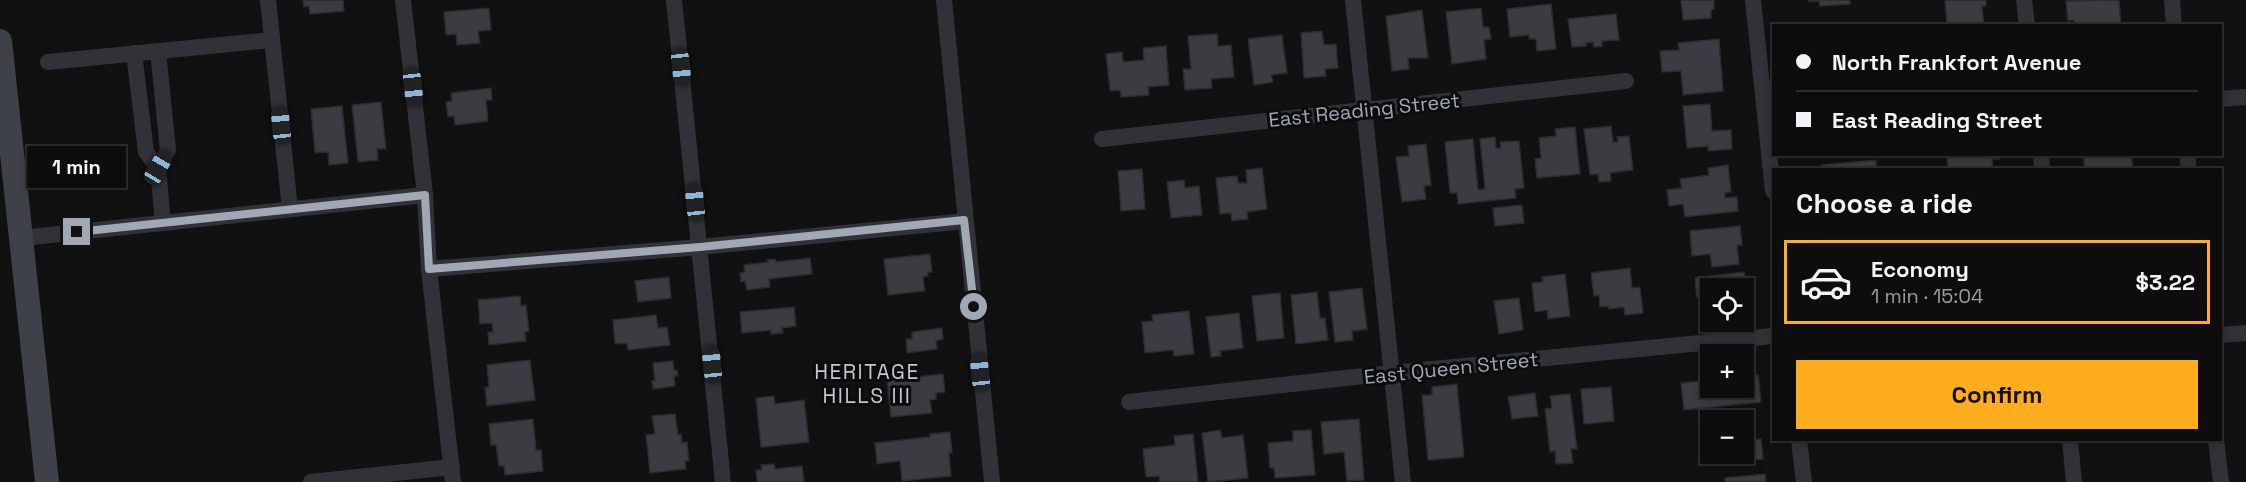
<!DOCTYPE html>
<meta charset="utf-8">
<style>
body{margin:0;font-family:"Space Grotesk",sans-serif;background:#161617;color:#f1f3f6;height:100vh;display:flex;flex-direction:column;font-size:22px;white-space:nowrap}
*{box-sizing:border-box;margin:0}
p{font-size:20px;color:#9a9c9e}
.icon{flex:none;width:33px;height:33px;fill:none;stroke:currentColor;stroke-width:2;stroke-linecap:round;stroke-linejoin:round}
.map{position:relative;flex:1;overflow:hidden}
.panel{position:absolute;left:1772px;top:168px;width:450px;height:273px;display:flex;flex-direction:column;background:#0d0d0e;border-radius:0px;box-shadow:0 3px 9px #0003,0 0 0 2px #2d2d2e}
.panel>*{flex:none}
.top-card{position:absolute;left:1772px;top:24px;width:450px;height:132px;border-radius:0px;box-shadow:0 3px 9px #0003,0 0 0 2px #2d2d2e;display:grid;align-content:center;height:132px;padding:0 24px;background:#0d0d0e}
.fabs{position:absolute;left:1700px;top:278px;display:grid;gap:12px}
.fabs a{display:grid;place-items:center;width:54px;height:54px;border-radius:0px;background:#0d0d0e;box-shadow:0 3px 9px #0003,0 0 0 2px #2d2d2e;font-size:30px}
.end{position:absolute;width:27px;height:27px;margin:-14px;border:8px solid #a0a7b5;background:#111;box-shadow:0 0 0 3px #111}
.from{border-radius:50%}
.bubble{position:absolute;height:42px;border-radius:0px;background:#0d0d0e;box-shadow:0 3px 9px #0003,0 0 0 2px #2d2d2e;font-size:20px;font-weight:700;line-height:42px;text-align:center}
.car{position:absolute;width:18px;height:36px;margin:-18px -9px;border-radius:8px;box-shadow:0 0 4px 2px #0007;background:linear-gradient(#222 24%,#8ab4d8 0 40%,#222 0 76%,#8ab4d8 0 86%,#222 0)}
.top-card b{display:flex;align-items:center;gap:21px;height:57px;font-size:22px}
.top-card b+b{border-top:2px solid #2d2d2e}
.top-card i{width:15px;height:15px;background:#f1f3f6}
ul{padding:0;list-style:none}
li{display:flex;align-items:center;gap:18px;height:84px;margin:0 12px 9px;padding:0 12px;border:3px solid #2d2d2e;border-radius:0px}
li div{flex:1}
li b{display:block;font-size:22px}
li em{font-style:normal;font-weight:700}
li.on{border-color:#ffad1c}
li>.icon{width:54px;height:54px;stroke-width:1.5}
h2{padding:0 24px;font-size:27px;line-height:72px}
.cta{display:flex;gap:12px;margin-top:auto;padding:12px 24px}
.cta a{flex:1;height:69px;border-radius:0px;background:#ffad1c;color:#111;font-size:24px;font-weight:700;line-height:69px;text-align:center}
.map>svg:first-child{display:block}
.building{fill:#3a3c41;stroke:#2a2a2f;stroke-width:1.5}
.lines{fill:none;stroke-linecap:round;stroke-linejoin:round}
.minor{stroke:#313238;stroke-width:16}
.secondary{stroke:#3f4148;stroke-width:24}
.route{stroke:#a0a7b5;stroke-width:8}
.labels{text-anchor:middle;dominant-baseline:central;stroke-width:6;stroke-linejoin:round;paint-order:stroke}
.street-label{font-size:20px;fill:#a0a7b5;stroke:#0c0c0d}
.neighbourhood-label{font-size:21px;letter-spacing:1.5px;fill:#c2c6d0;stroke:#0c0c0d}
</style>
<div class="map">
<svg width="2246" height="482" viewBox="0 0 2246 482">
<rect width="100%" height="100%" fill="#111112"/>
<g class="building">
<polygon points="303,0 343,0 344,11 310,14 309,6 304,7"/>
<polygon points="1681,0 1714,0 1714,9 1711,10 1711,18 1683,20"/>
<polygon points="1808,0 1850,0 1850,4 1820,6 1819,1 1809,2"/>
<polygon points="1945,0 1986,0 1986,6 1982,6 1984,26 1947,26"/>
<polygon points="2119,0 2121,24 2075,26 2074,20 2068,21 2066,1"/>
<polygon points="1551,4 1556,49 1537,51 1536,39 1529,39 1529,35 1510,37 1507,9"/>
<polygon points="489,8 491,30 478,31 480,43 457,45 456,34 446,35 444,12"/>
<polygon points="1481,8 1483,27 1489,27 1491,39 1484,40 1486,59 1452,64 1446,12"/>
<polygon points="1422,10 1428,58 1408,58 1409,69 1392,71 1386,16"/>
<polygon points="1616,14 1619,40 1602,41 1602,46 1594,47 1593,42 1586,43 1586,46 1572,47 1568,19"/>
<polygon points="1824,22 1824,26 1799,26 1799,25"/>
<polygon points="1322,31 1324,45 1336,44 1338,68 1325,69 1326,76 1304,78 1301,33"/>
<polygon points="1217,34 1218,46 1231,45 1234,77 1211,79 1212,88 1185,90 1183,69 1191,69 1188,36"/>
<polygon points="1282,35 1287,73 1271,75 1273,82 1254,85 1248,39"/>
<polygon points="1719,39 1723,91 1683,95 1681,71 1662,72 1660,51 1679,50 1678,43"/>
<polygon points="1166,46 1169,85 1148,87 1149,95 1121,97 1120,90 1110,91 1106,54 1122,52 1123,62 1144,60 1143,48"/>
<polygon points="491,88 492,100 486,100 488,121 455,125 454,116 448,117 446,102 452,101 451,93"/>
<polygon points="381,102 386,149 377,149 378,160 358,162 352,105"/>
<polygon points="1710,104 1712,131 1731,130 1732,149 1708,151 1708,146 1687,148 1683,106"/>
<polygon points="342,106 348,163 329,165 328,152 315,153 311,109"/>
<polygon points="1611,126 1613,142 1618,142 1617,137 1629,136 1633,170 1610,173 1611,181 1599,182 1598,174 1590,175 1584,129"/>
<polygon points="1575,127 1580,174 1537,178 1535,159 1541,158 1539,138 1556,136 1555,129"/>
<polygon points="1495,137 1496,148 1501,148 1500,142 1519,141 1524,188 1515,189 1516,198 1458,204 1457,193 1450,193 1445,142 1473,139 1478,190 1485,189 1480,139"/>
<polygon points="1426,144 1431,185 1424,186 1426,199 1402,202 1396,157 1409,156 1408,146"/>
<polygon points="1947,154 1999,154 1999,159 1992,159 1993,170 1948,170"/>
<polygon points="2083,154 2131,154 2133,169 2085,170"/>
<polygon points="1876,160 1877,170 1823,170 1822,165"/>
<polygon points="1728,165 1731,192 1725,193 1725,198 1737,197 1738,211 1685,217 1683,204 1669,206 1667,190 1682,188 1680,179 1709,175 1708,168"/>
<polygon points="1262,168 1267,209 1247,212 1248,219 1232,221 1231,213 1220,214 1216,178 1237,176 1238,183 1247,183 1246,170"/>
<polygon points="1142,169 1145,209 1121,211 1118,171"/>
<polygon points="1184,180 1185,188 1199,186 1202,215 1171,218 1167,182"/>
<polygon points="1522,205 1524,223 1495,226 1493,208"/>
<polygon points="1740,226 1742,245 1737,245 1739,264 1712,267 1710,254 1692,256 1690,231"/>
<polygon points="930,254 932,272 928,272 928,276 923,277 925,291 888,295 884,259"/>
<polygon points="810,258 812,274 769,279 770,287 747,290 745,281 741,282 740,273 745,272 744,265 768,262 767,260 775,259 776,262"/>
<polygon points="1630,268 1632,288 1640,287 1643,313 1625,315 1624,307 1609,309 1608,306 1600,307 1599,295 1594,296 1591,273"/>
<polygon points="1744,272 1747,290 1743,290 1743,288 1710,288 1710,312 1706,312 1705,297 1697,298 1695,278"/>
<polygon points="1565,274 1570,316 1548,319 1547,310 1535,312 1532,283 1543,282 1542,277"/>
<polygon points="669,277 671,298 638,302 635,281"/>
<polygon points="1362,288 1367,329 1352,331 1353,340 1335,342 1329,292"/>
<polygon points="1317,292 1320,318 1325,318 1328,340 1296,344 1291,295"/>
<polygon points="1280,293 1284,338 1257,341 1252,296"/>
<polygon points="520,296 521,306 526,305 529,331 525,332 526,341 489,345 488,332 493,332 492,323 480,324 478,300"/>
<polygon points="1519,298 1523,330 1499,334 1494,301"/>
<polygon points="794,307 796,326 782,328 783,333 771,334 771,330 742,333 740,312"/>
<polygon points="1189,311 1194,354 1174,356 1173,350 1145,353 1142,322 1153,321 1152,315"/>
<polygon points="1239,313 1243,348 1220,351 1221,356 1211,357 1206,317"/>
<polygon points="656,315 658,328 667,327 670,345 628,350 627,343 615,344 613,320"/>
<polygon points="942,328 943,339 936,341 937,349 907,353 906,339 912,339 912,332"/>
<polygon points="530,360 535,400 487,406 485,387 489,387 487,365"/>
<polygon points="673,361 674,370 677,370 678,376 674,376 675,386 653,389 652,381 655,381 653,363"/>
<polygon points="943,374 945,392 936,393 936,399 930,400 932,413 891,417 887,380"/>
<polygon points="1758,375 1761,402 1684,410 1681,383 1710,380 1710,387 1743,387 1743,377"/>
<polygon points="1457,384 1464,457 1428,460 1422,395 1432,395 1432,387"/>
<polygon points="1611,387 1614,421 1584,424 1581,389"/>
<polygon points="1535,393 1538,416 1512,419 1508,397"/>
<polygon points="1570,394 1577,449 1571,449 1573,463 1556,464 1555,451 1550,452 1545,409 1552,408 1550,396"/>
<polygon points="774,396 775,404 804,400 809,442 761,447 756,398"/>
<polygon points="675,414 678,435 681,434 682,443 687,442 689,461 685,461 686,469 650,473 646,435 655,434 652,416"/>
<polygon points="533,419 536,450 541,450 543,471 505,475 504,466 499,466 496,445 491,445 489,424"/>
<polygon points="1359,419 1364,480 1347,481 1344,452 1324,454 1321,422"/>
<polygon points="1220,430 1222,438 1243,435 1248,478 1208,482 1202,433"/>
<polygon points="1311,430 1315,475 1275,478 1274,468 1270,468 1268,443 1293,441 1293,431"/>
<polygon points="950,432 952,453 949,453 951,476 902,481 900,461 877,464 875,443 930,437 930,434"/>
<polygon points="1749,432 1750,440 1761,439 1763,459 1708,464 1706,436 1710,436 1710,453 1743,453 1743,433"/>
<polygon points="1193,434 1198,482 1160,482 1159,476 1146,477 1143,449 1175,445 1174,436"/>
<polygon points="774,464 775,469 802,466 804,482 757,482 756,470 762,470 761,465"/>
<polygon points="1765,474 1766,482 1725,482 1725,478"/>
</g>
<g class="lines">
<g class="minor">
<polyline points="268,0 290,209"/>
<polyline points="403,0 425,195 429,269 453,482"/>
<polyline points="674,0 723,482"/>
<polyline points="944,0 992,482"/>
<polyline points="1353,0 1403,482"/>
<polyline points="1753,0 1773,191"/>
<polyline points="2024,0 2027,26"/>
<polyline points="2172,0 2174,26"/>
<polyline points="134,53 146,152 158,168 163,223"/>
<polyline points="48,62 272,40"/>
<polyline points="2220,99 2246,97"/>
<polyline points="1102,139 1626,81"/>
<polyline points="2041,154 2042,170"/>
<polyline points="2187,154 2189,170"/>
<polyline points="158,168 168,150 158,51"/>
<polyline points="22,238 425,195"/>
<polyline points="429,269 700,247 965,221"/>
<polyline points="2220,335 2246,333"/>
<polyline points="1129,402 1391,373 1773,336"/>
<polyline points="1799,440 1804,482"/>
<polyline points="2070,440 2074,482"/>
<polyline points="2216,440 2221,482"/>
<polyline points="311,482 452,467"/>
</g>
<polyline class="secondary" points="0,41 47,482"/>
</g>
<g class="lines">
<polyline class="route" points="77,232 425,195 429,269 700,247 964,220 974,307"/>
</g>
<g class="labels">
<g class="street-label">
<text transform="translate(1364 110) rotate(-6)">East Reading Street</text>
<text transform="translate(1451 368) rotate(-6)">East Queen Street</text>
</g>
<g class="neighbourhood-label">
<text x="867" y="371">HERITAGE<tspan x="867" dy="24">HILLS III</tspan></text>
</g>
</g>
</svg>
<div class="fabs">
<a><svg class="icon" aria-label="locate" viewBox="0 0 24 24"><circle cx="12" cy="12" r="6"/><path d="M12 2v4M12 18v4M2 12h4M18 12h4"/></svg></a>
<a>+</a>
<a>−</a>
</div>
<i class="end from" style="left:974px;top:307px"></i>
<i class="end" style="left:77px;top:232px"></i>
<div class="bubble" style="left:27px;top:146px;width:99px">1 min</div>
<i class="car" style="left:681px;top:67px;rotate:174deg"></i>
<i class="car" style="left:413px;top:87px;rotate:174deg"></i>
<i class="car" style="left:281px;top:125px;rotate:354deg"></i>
<i class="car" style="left:158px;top:168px;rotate:30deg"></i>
<i class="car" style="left:695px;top:202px;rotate:354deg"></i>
<i class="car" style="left:712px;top:364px;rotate:354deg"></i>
<i class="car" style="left:980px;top:372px;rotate:354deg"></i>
<div class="top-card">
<b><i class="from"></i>North Frankfort Avenue</b>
<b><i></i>East Reading Street</b>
</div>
<section class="panel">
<h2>Choose a ride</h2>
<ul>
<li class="on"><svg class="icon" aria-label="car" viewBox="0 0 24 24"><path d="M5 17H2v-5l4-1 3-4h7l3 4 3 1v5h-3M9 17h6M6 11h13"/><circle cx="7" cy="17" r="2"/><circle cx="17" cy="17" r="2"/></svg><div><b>Economy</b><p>1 min · 15:04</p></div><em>$3.22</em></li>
</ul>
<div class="cta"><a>Confirm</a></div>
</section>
</div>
